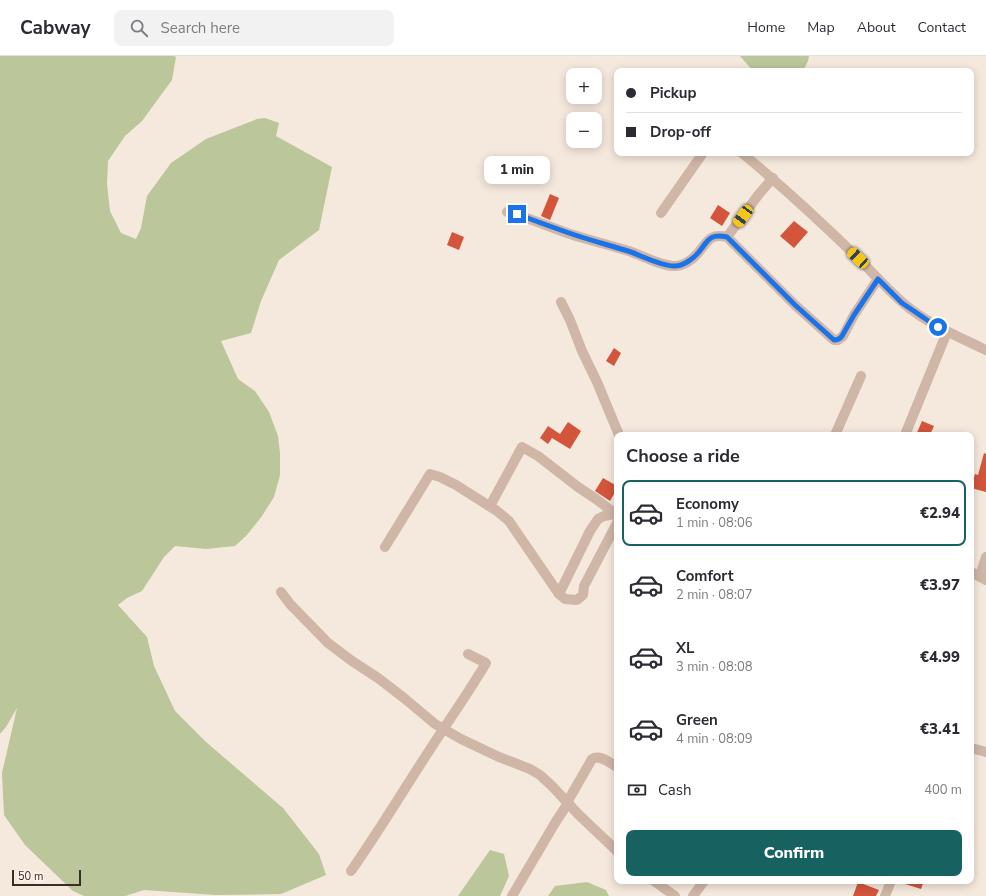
<!DOCTYPE html>
<meta charset="utf-8">
<style>
body{margin:0;font-family:"Nunito Sans",sans-serif;background:#f2f2f3;color:#2b2b33;height:100vh;display:flex;flex-direction:column;font-size:15px;white-space:nowrap}
*{box-sizing:border-box;margin:0}
p{font-size:13px;color:#7c7c81}
.icon{flex:none;width:22px;height:22px;fill:none;stroke:currentColor;stroke-width:2;stroke-linecap:round;stroke-linejoin:round}
.map{position:relative;flex:1;overflow:hidden}
.panel{position:absolute;left:614px;top:376px;width:360px;height:452px;display:flex;flex-direction:column;background:#fff;border-radius:8px;box-shadow:0 2px 10px #0003}
.panel>*{flex:none}
.banner{position:absolute;left:614px;top:12px;width:360px;height:88px;border-radius:8px;box-shadow:0 2px 10px #0003;display:grid;align-content:center;height:88px;padding:0 12px;background:#fff}
.tools{position:absolute;left:566px;top:12px;display:grid;gap:8px}
.tools a{display:grid;place-items:center;width:36px;height:36px;border-radius:8px;background:#fff;box-shadow:0 2px 10px #0003;font-size:20px}
.scale{position:absolute;left:12px;bottom:10px;width:69px;box-sizing:border-box;padding-left:4px;border:2px solid #3a2c28;border-top:0;font-size:11px;line-height:14px;white-space:nowrap;color:#3a2c28;-webkit-text-stroke:3px #fcf2ea;paint-order:stroke}
.end{position:absolute;width:18px;height:18px;margin:-9px;border:5px solid #1a73e8;background:#fff;box-shadow:0 0 0 2px #fff}
.from{border-radius:50%}
.bubble{position:absolute;height:28px;border-radius:8px;background:#fff;box-shadow:0 2px 10px #0003;font-size:13px;font-weight:800;line-height:28px;text-align:center}
.car{position:absolute;width:12px;height:24px;margin:-12px -6px;border-radius:5px;box-shadow:0 0 3px 1px #0007;background:linear-gradient(#f5c518 24%,#345 0 40%,#f5c518 0 76%,#345 0 86%,#f5c518 0)}
.banner b{display:flex;align-items:center;gap:14px;height:38px;font-size:15px}
.banner b+b{border-top:1px solid #e1e1e2}
.banner i{width:10px;height:10px;background:#2b2b33}
ul{padding:0;list-style:none}
li{display:flex;align-items:center;gap:12px;height:66px;margin:0 8px 6px;padding:0 4px;border:2px solid transparent;border-radius:8px}
li div{flex:1}
li b{display:block;font-size:15px}
li em{font-style:normal;font-weight:800}
li.on{border-color:#186161}
li>.icon{width:36px;height:36px;stroke-width:1.5}
h2{padding:0 12px;font-size:18px;line-height:48px}
.pay{display:flex;align-items:center;gap:10px;height:44px;padding:0 12px;font-size:15px}
.pay p{margin-inline-start:auto}
.button{display:flex;gap:8px;margin-top:auto;padding:8px 12px}
.button a{flex:1;height:46px;border-radius:8px;background:#186161;color:#fff;font-size:16px;font-weight:800;line-height:46px;text-align:center}
header{display:flex;align-items:center;gap:24px;box-sizing:border-box;height:56px;padding:0 20px;background:#fff;border-bottom:1px solid #e1e1e2}
header strong{font-size:19px}
nav{display:flex;gap:22px;margin-inline-start:auto;font-size:14px}
.search{width:280px;height:36px;background:#f2f2f3;display:flex;align-items:center;gap:10px;box-sizing:border-box;padding:0 14px;border-radius:8px;color:#7c7c81;font-size:15px}
.map>svg:first-child{display:block}
.green{fill:#bbc69a}
.building{fill:#d3553c}
.lines{fill:none;stroke-linecap:round;stroke-linejoin:round}
.minor{stroke:#cfb6a7;stroke-width:10}
.route{stroke:#1a73e8;stroke-width:5}
</style>
<header>
<strong>Cabway</strong>
<div class="search"><svg class="icon" aria-label="search" viewBox="0 0 24 24"><circle cx="10" cy="10" r="6"/><path d="M15 15l6 6"/></svg>Search here</div>
<nav><a>Home</a><a>Map</a><a>About</a><a>Contact</a></nav>
</header>
<div class="map">
<svg width="986" height="840" viewBox="0 0 986 840">
<rect width="100%" height="100%" fill="#f5e8dc"/>
<g class="green">
<polygon points="0,0 174,0 176,1 172,24 142,65 125,80 108,105 107,128 110,155 121,177 136,183 141,172 147,140 171,107 206,83 257,63 265,62 279,67 276,80 332,111 319,174 279,204 261,245 251,277 221,285 238,323 255,335 269,356 278,380 280,397 280,419 274,441 262,460 247,479 235,490 206,493 175,490 164,501 142,535 127,542 118,549 147,581 154,610 175,655 206,686 283,752 319,798 326,819 281,838 216,839 144,834 125,840 84,840 73,835 25,789 4,759 2,717 17,652 6,671 0,678"/>
<polygon points="740,0 809,0 808,5 803,15 753,15"/>
<polygon points="490,794 504,798 509,820 500,840 458,840"/>
<polygon points="587,826 606,834 609,840 548,840 555,830"/>
</g>
<g class="building">
<polygon points="550,138 559,142 550,164 541,160"/>
<polygon points="718,149 730,157 722,170 710,162"/>
<polygon points="794,165 808,176 794,192 780,180"/>
<polygon points="452,176 464,181 459,194 447,189"/>
<polygon points="614,292 621,297 614,310 606,305"/>
<polygon points="922,365 934,370 930,379 916,379"/>
<polygon points="568,366 581,375 570,393 552,382 548,388 540,382 548,370 560,378"/>
<polygon points="984,397 986,398 986,436 971,432 975,418 978,419"/>
<polygon points="603,422 617,430 617,433 610,445 595,435"/>
<polygon points="902,825 924,825 921,833 902,827"/>
<polygon points="858,826 879,834 876,840 853,840"/>
</g>
<g class="lines">
<g class="minor">
<path d="M742 97C782 130 820 165 857 201 872 216 886 232 902 246 927 268 957 280 986 294"/>
<path d="M507 156C528 161 549 171 570 178 589 184 609 189 629 195 640 199 664 211 675 210 684 210 693 203 698 197 708 185 710 177 727 181L795 249 834 284H838L843 280 854 259 878 223"/>
<polyline points="661,157 703,97"/>
<polyline points="727,181 759,138 773,122"/>
<polyline points="561,246 570,264 582,295 597,326 619,379"/>
<polyline points="835,379 861,320"/>
<polyline points="905,379 947,276"/>
<polyline points="490,450 522,391 538,400 578,431 596,443 617,459"/>
<polyline points="385,491 430,418 440,421 456,429 497,455 509,465 559,538 590,475 598,463 604,460 615,458"/>
<polyline points="971,516 986,524"/>
<polyline points="980,520 986,501"/>
<polyline points="281,536 290,548 328,587 352,605 378,622 404,642 435,668 461,683 499,701 530,713 540,719 552,730 578,758 617,795"/>
<polyline points="559,538 565,543 577,544 583,539 584,530 617,467"/>
<polyline points="971,692 986,696"/>
<path d="M351 815C379 775 404 733 431 692 449 664 469 636 486 607L468 598"/>
<polyline points="654,825 675,840"/>
<path d="M512 840 555 767 568 747 569 743 592 703C600 698 610 707 617 711"/>
<polyline points="693,840 704,825"/>
<polyline points="885,840 891,825"/>
</g>
</g>
<g class="lines">
<path class="route" d="M517 158C535 165 552 171 569 177 589 184 609 189 628 195 640 199 663 211 675 210 683 210 693 203 698 197 708 185 709 177 727 181L795 249 834 284C838 284 840 283 842 280L854 259 878 223 902 247 930 266 938 271"/>
</g>
</svg>
<div class="tools">
<a>+</a>
<a>−</a>
</div>
<div class="scale">50 m</div>
<i class="end from" style="left:938px;top:271px"></i>
<i class="end" style="left:517px;top:158px"></i>
<div class="bubble" style="left:484px;top:100px;width:66px">1 min</div>
<i class="car" style="left:743px;top:160px;rotate:216deg"></i>
<i class="car" style="left:858px;top:202px;rotate:313deg"></i>
<div class="banner">
<b><i class="from"></i>Pickup</b>
<b><i></i>Drop-off</b>
</div>
<section class="panel">
<h2>Choose a ride</h2>
<ul>
<li class="on"><svg class="icon" aria-label="car" viewBox="0 0 24 24"><path d="M5 17H2v-5l4-1 3-4h7l3 4 3 1v5h-3M9 17h6M6 11h13"/><circle cx="7" cy="17" r="2"/><circle cx="17" cy="17" r="2"/></svg><div><b>Economy</b><p>1 min · 08:06</p></div><em>€2.94</em></li>
<li><svg class="icon" aria-label="car" viewBox="0 0 24 24"><path d="M5 17H2v-5l4-1 3-4h7l3 4 3 1v5h-3M9 17h6M6 11h13"/><circle cx="7" cy="17" r="2"/><circle cx="17" cy="17" r="2"/></svg><div><b>Comfort</b><p>2 min · 08:07</p></div><em>€3.97</em></li>
<li><svg class="icon" aria-label="car" viewBox="0 0 24 24"><path d="M5 17H2v-5l4-1 3-4h7l3 4 3 1v5h-3M9 17h6M6 11h13"/><circle cx="7" cy="17" r="2"/><circle cx="17" cy="17" r="2"/></svg><div><b>XL</b><p>3 min · 08:08</p></div><em>€4.99</em></li>
<li><svg class="icon" aria-label="car" viewBox="0 0 24 24"><path d="M5 17H2v-5l4-1 3-4h7l3 4 3 1v5h-3M9 17h6M6 11h13"/><circle cx="7" cy="17" r="2"/><circle cx="17" cy="17" r="2"/></svg><div><b>Green</b><p>4 min · 08:09</p></div><em>€3.41</em></li>
</ul>
<div class="pay"><svg class="icon" aria-label="cash" viewBox="0 0 24 24"><path d="M3 7h18v10H3z"/><circle cx="12" cy="12" r="2"/></svg>Cash<p>400 m</p></div>
<div class="button"><a>Confirm</a></div>
</section>
</div>
